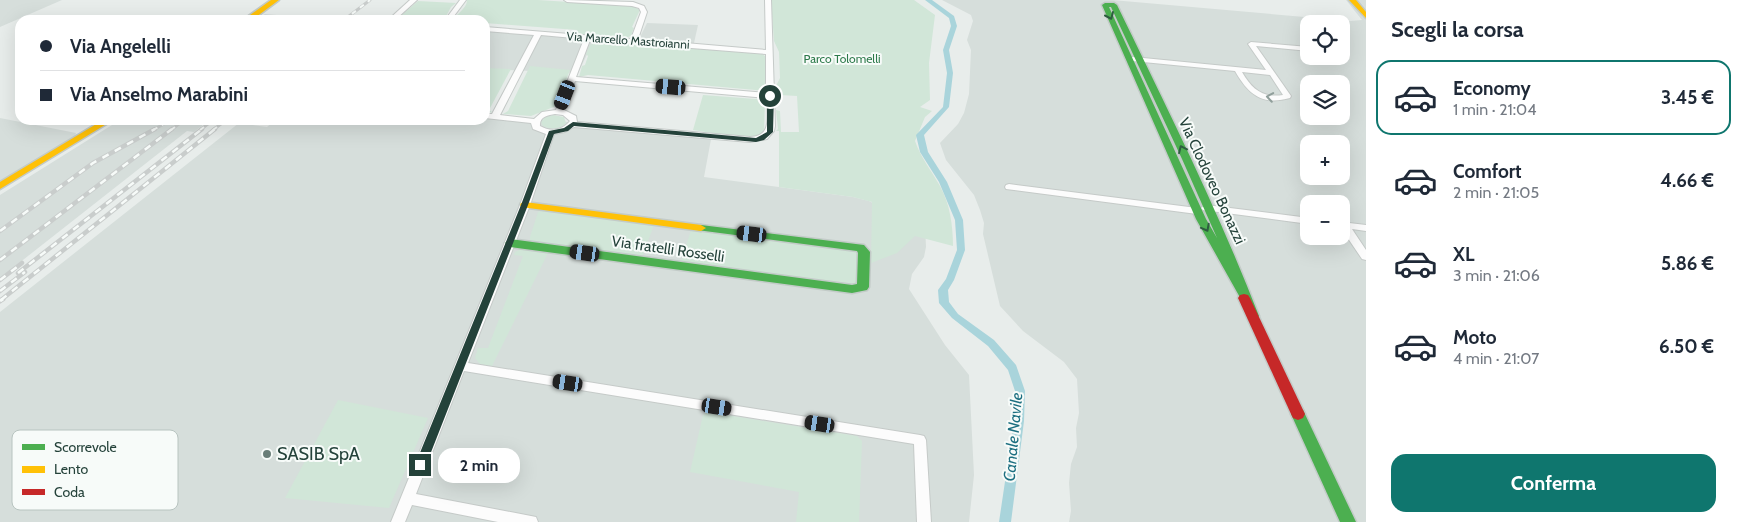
<!DOCTYPE html>
<html lang="it">
<meta charset="utf-8">
<style>
body{margin:0;font-family:Cabin,sans-serif;background:#f2f2f3;color:#1f2937;height:100vh;display:flex;flex-direction:column;font-size:19px;white-space:nowrap}
*{box-sizing:border-box;margin:0}
p{font-size:16px;color:#747a83}
.icon{flex:none;width:28px;height:28px;fill:none;stroke:currentColor;stroke-width:2;stroke-linecap:round;stroke-linejoin:round}
.map{position:relative;flex:1;overflow:hidden}
.drawer{display:flex;flex-direction:column;background:#fff;width:375px}
.drawer>*{flex:none}
.top-card{position:absolute;left:15px;top:15px;width:475px;height:110px;border-radius:15px;box-shadow:0 5px 20px #0002;display:grid;align-content:center;height:110px;padding:0 25px;background:#fff}
.buttons{position:absolute;left:1300px;top:15px;display:grid;gap:10px}
.buttons a{display:grid;place-items:center;width:50px;height:50px;border-radius:10px;background:#fff;box-shadow:0 5px 20px #0002;font-size:25px}
.end{position:absolute;width:22px;height:22px;margin:-11px;border:6px solid #24423a;background:#fff;box-shadow:0 0 0 2px #fff}
.from{border-radius:50%}
.bubble{position:absolute;height:35px;border-radius:15px;background:#fff;box-shadow:0 5px 20px #0002;font-size:16px;font-weight:700;line-height:35px;text-align:center}
.car{position:absolute;width:15px;height:30px;margin:-15px -8px;border-radius:6px;box-shadow:0 0 4px 1px #0007;background:linear-gradient(#222 24%,#8ab4d8 0 40%,#222 0 76%,#8ab4d8 0 86%,#222 0)}
.top-card b{display:flex;align-items:center;gap:18px;height:48px;font-size:19px}
.top-card b+b{border-top:1px solid #e0e1e3}
.top-card i{width:12px;height:12px;background:#1f2937}
ul{padding:0;list-style:none}
li{display:flex;align-items:center;gap:15px;height:75px;margin:0 10px 8px;padding:0 15px;border:2px solid transparent;border-radius:15px}
li div{flex:1}
li b{display:block;font-size:19px}
li em{font-style:normal;font-weight:700}
li.current{border-color:#0f766e}
li>.icon{width:45px;height:45px;stroke-width:1.5}
h2{padding:0 25px;font-size:22px;line-height:60px}
.action{display:flex;gap:10px;margin-top:auto;padding:10px 25px}
.action a{flex:1;height:58px;border-radius:15px;background:#0f766e;color:#fff;font-size:20px;font-weight:700;line-height:58px;text-align:center}
main{display:flex;flex:1;min-height:0}
.map>svg:first-child{display:block}
.built{fill:#d6dedb;fill-rule:evenodd}
.green{fill:#d1e6d8}
.lines{fill:none;stroke-linecap:round;stroke-linejoin:round}
.canal{fill:#a9d4db;fill-rule:evenodd}
.street-casing{stroke:#c5cac8;stroke-width:2}
.fast-casing{stroke:#c3cbc8;stroke-width:3}
.slow-casing{stroke:#c3cbc8;stroke-width:3}
.jam-casing{stroke:#c3cbc8;stroke-width:3}
.street{fill:#fcfcfc;fill-rule:evenodd}
.fast{fill:#4caf50;fill-rule:evenodd}
.slow{fill:#ffc107;fill-rule:evenodd}
.jam{fill:#c62828;fill-rule:evenodd}
.rail-far2-casing{stroke:#c9cdcc;stroke-width:3}
.rail-far1-casing{stroke:#c9cdcc;stroke-width:4.5}
.rail-casing{stroke:#c9cdcc;stroke-width:5}
.rail-far2{stroke:#f7fbf9;stroke-width:2;stroke-dasharray:5;stroke-linecap:butt}
.rail-far1{stroke:#f7fbf9;stroke-width:2.5;stroke-dasharray:7;stroke-linecap:butt}
.rail{stroke:#f7fbf9;stroke-width:3;stroke-dasharray:9;stroke-linecap:butt}
.oneway{stroke:#2e5d40}
.oneway2{stroke:#909f9b}
.route{fill:#24423a}
.poi-dot{fill:#697e78;stroke:#f7fbf9;stroke-width:2}
.labels{text-anchor:middle;dominant-baseline:central;stroke-width:4;stroke-linejoin:round;paint-order:stroke}
.far-street-label{font-size:12px;fill:#24423a;stroke:#f7fbf9}
.far-park-label{font-size:12px;fill:#2d7a4b;stroke:#f7fbf9}
.street-label{font-size:15px;fill:#24423a;stroke:#f7fbf9}
.water-label{font-size:16px;font-style:italic;fill:#1c6f80;stroke:#f7fbf9}
.near-poi-label{font-size:18px;fill:#24423a;stroke:#f7fbf9;text-anchor:start}
.key{fill:#f7fbf9;stroke:#b8c4c0;stroke-width:1}
.key-label{font-size:14px;fill:#24423a}
</style>
<main>
<div class="map">
<svg width="1366" height="522" viewBox="0 0 1366 522">
<rect width="100%" height="100%" fill="#e8edeb"/>
<g class="built">
<polygon points="0,0 62,0 0,27"/>
<path d="M942 0H1112L1350 21 1362 20 1346 0H1366V522H1069L1071 511 1069 483 1071 464 1077 447 1076 428 1079 413 1077 379 1064 362 1023 331 1000 306 983 234 984 223 980 210 974 195 946 160 940 143 958 124 964 113 969 94 971 50 967 40 973 21 971 15ZM1309 24H1341V56H1309ZM1309 84H1341V116H1309ZM1309 144H1341V176H1309ZM1309 204H1341V236H1309Z"/>
<polygon points="265,14 323,19 255,20"/>
<polygon points="647,23 698,25 694,43 642,39 640,37"/>
<polygon points="485,27 596,36 578,73 485,69"/>
<polygon points="485,115 712,134 704,177 853,197 869,201 891,212 925,224 926,247 924,257 912,274 909,289 945,345 969,375 974,475 969,522 0,522 0,312 239,123 267,127 275,120 485,120"/>
<polygon points="0,118 76,133 74,139 0,184"/>
<polygon points="120,120 209,120 194,132 187,131 0,278 0,195"/>
</g>
<g class="green">
<path d="M467 0H538L632 6 640 10 632 27 634 28 631 36 625 38 576 34 577 30 485 23V20H452C457 14 467 8 467 0Z"/>
<path d="M771 0H914L935 15 929 63 930 100 920 107 932 111 925 117 915 141C921 158 931 170 940 186 950 204 953 226 953 246L915 236 897 253 871 263 872 202 853 197 779 187V131H776L778 129 776 110 780 111 781 132H799L797 96 780 95V104H776V86L780 78 779 52 774 41Z"/>
<polygon points="418,1 456,3 451,7 444,20 396,20"/>
<polygon points="599,41 761,53 766,57 766,91 588,75 579,77 582,66 585,65 588,56 586,54 590,45"/>
<polygon points="530,66 570,70 556,106 531,116 503,114 508,111"/>
<polygon points="485,68 511,69 489,110 492,112 485,113"/>
<path d="M703 95 756 99 765 98 764 133C746 143 712 132 693 130Z"/>
<path d="M553 115 564 117 566 123C560 129 551 130 543 126L541 122 545 117Z"/>
<polygon points="542,211 654,225 642,257 530,241 530,237 538,212"/>
<polygon points="691,230 856,252 857,284 681,262"/>
<polygon points="524,248 549,251 492,366 480,364 475,358 478,348 488,348 523,256 514,255 515,252"/>
<polygon points="338,400 428,418 389,508 285,498"/>
<polygon points="707,412 857,436 862,441 859,522 796,522 799,492 690,472 703,415"/>
</g>
<g class="lines">
<polygon class="canal" points="925,0 932,0 954,16 957,26 949,50 953,73 949,107 924,135 928,152 947,182 963,220 965,250 954,280 948,290 949,302 958,314 994,340 1016,365 1025,391 1024,421 1011,522 999,522 1014,421 1015,391 1008,370 988,346 952,318 939,303 938,290 946,279 957,250 955,220 939,182 920,152 916,135 943,107 947,73 943,50 951,26 949,18"/>
<defs>
<g id="street">
<polygon points="410,0 417,0 395,20 388,20"/>
<polygon points="460,0 466,0 451,20 445,20"/>
<path d="M564 0 633 2 644 6 647 12 638 39 766 50 765 0H771L775 126 774 131 767 139 750 142 574 127 565 132 554 134 530 205 468 363 920 435 924 436 926 440 931 522H917L914 444 464 371 416 494 531 516 536 517 538 522H498L412 505 405 522H391L520 205 546 134 533 129 531 123 485 118V114H492L534 35 485 31V27L631 39 641 12 639 8 632 6 567 2ZM541 35 584 39 556 110 542 112 534 119 500 115ZM590 40 766 54V93L576 77ZM575 81 767 98C767 114 773 137 750 137L577 122 576 116 564 110ZM555 114 563 115 570 121C562 131 550 132 540 126 539 117 548 115 555 114Z"/>
<path d="M1251 42 1309 47V51L1256 46 1291 96 1290 98C1262 106 1248 94 1235 71L1133 61 1129 59 1133 57 1266 70 1248 44ZM1242 72 1270 75 1283 95C1262 98 1252 89 1242 72Z"/>
<polygon points="1009,184 1197,208 1202,211 1197,214 1006,189 1005,187 1006,185"/>
<polygon points="1206,205 1309,218 1309,224 1203,210 1201,208"/>
<polygon points="1341,222 1366,225 1366,231 1352,229 1366,250 1366,260 1362,259 1341,228"/>
</g>
<g id="fast">
<path d="M1114 3 1117 5C1167 108 1218 210 1259 316L1257 319H1249L1242 301 1196 219 1102 5 1105 3ZM1109 7H1111L1182 159 1217 238 1206 219Z"/>
<polygon points="701,225 864,245 870,252 869,287 867,290 852,293 510,247 505,243 510,239 852,285 857,284 858,253 857,251 697,230 696,228 697,226"/>
<polygon points="1298,408 1303,410 1356,522 1340,522 1291,414 1293,410"/>
</g>
<g id="slow">
<polygon points="271,0 279,0 252,20 243,20"/>
<polygon points="1349,0 1356,0 1366,12 1366,18"/>
<polygon points="103,120 113,120 0,189 0,182"/>
<polygon points="525,202 701,225 706,228 701,231 521,207 520,205 521,203"/>
</g>
<polygon id="jam" points="1244,294 1248,295 1250,298 1305,414 1303,418 1298,420 1293,418 1291,414 1238,298 1240,295"/>
</defs>
<use href="#street" class="street-casing"/>
<use href="#fast" class="fast-casing"/>
<use href="#slow" class="slow-casing"/>
<use href="#jam" class="jam-casing"/>
<use href="#street" class="street"/>
<use href="#fast" class="fast"/>
<use href="#slow" class="slow"/>
<use href="#jam" class="jam"/>
<defs>
<g id="rail-far2">
<polyline points="344,20 370,0"/>
<polyline points="153,130 171,120"/>
<polyline points="171,130 184,120"/>
<polyline points="200,130 213,120"/>
<polyline points="213,130 226,120"/>
</g>
<g id="rail-far1">
<polyline points="0,231 93,163 155,129"/>
<polyline points="0,260 172,129"/>
<polyline points="18,273 202,129"/>
<polyline points="0,280 22,263"/>
<polyline points="0,291 25,272"/>
<polyline points="1,300 215,129"/>
</g>
<polyline id="rail" points="0,301 3,299"/>
</defs>
<use href="#rail-far2" class="rail-far2-casing"/>
<use href="#rail-far1" class="rail-far1-casing"/>
<use href="#rail" class="rail-casing"/>
<use href="#rail-far2" class="rail-far2"/>
<use href="#rail-far1" class="rail-far1"/>
<use href="#rail" class="rail"/>
</g>
<defs><path id="oneway-chevron" d="M-2-3.5L2.5 0L-2 3.5" fill="none" stroke-width="1.6" stroke-linecap="round" stroke-linejoin="round" transform="scale(1.25)"/></defs>
<g class="oneway">
<use href="#oneway-chevron" transform="translate(1110 16) rotate(66)"/>
<use href="#oneway-chevron" transform="translate(1182 149) rotate(-115)"/>
<use href="#oneway-chevron" transform="translate(1206 228) rotate(62)"/>
</g>
<use class="oneway2" href="#oneway-chevron" transform="translate(1270 97) rotate(-171)"/>
<polygon class="route" points="770,94 774,96 773,132 764,140 756,142 574,126 568,131 554,134 528,205 426,465 424,468 417,468 415,465 521,205 549,131 564,128 573,122 756,138 767,132 767,96"/>
<circle class="poi-dot" cx="267" cy="454" r="5"/>
<g class="labels">
<g class="far-street-label">
<text transform="translate(628 40) rotate(4)">Via Marcello Mastroianni</text>
</g>
<g class="far-park-label">
<text x="842" y="58">Parco Tolomelli</text>
</g>
<g class="street-label">
<text transform="translate(1212 181) rotate(65)">Via Clodoveo Bonazzi</text>
<text transform="translate(668 249) rotate(8)">Via fratelli Rosselli</text>
</g>
<g class="water-label">
<text transform="translate(1013 437) rotate(-85)">Canale Navile</text>
</g>
<g class="near-poi-label">
<text x="277" y="454">SASIB SpA</text>
</g>
</g>
<rect x="12" y="430" width="166" height="80" rx="8" class="key"/>
<rect x="22" y="444" width="23" height="6" fill="#4caf50"/>
<rect x="22" y="466" width="23" height="7" fill="#ffc107"/>
<rect x="22" y="489" width="23" height="6" fill="#c62828"/>
<g class="key-label">
<text x="54" y="452">Scorrevole</text>
<text x="54" y="474">Lento</text>
<text x="54" y="497">Coda</text>
</g>
</svg>
<div class="buttons">
<a><svg class="icon" aria-label="locate" viewBox="0 0 24 24"><circle cx="12" cy="12" r="6"/><path d="M12 2v4M12 18v4M2 12h4M18 12h4"/></svg></a>
<a><svg class="icon" aria-label="layers" viewBox="0 0 24 24"><path d="M12 4l9 5-9 5-9-5zM3 14l9 5 9-5"/></svg></a>
<a>+</a>
<a>−</a>
</div>
<i class="end from" style="left:770px;top:96px"></i>
<i class="end" style="left:420px;top:465px"></i>
<div class="bubble" style="left:438px;top:448px;width:82px">2 min</div>
<i class="car" style="left:671px;top:87px;rotate:275deg"></i>
<i class="car" style="left:565px;top:95px;rotate:201deg"></i>
<i class="car" style="left:752px;top:234px;rotate:277deg"></i>
<i class="car" style="left:585px;top:253px;rotate:278deg"></i>
<i class="car" style="left:568px;top:383px;rotate:279deg"></i>
<i class="car" style="left:717px;top:407px;rotate:99deg"></i>
<i class="car" style="left:820px;top:424px;rotate:279deg"></i>
<div class="top-card">
<b><i class="from"></i>Via Angelelli</b>
<b><i></i>Via Anselmo Marabini</b>
</div>
</div>
<section class="drawer">
<h2>Scegli la corsa</h2>
<ul>
<li class="current"><svg class="icon" aria-label="car" viewBox="0 0 24 24"><path d="M5 17H2v-5l4-1 3-4h7l3 4 3 1v5h-3M9 17h6M6 11h13"/><circle cx="7" cy="17" r="2"/><circle cx="17" cy="17" r="2"/></svg><div><b>Economy</b><p>1 min · 21:04</p></div><em>3.45 €</em></li>
<li><svg class="icon" aria-label="car" viewBox="0 0 24 24"><path d="M5 17H2v-5l4-1 3-4h7l3 4 3 1v5h-3M9 17h6M6 11h13"/><circle cx="7" cy="17" r="2"/><circle cx="17" cy="17" r="2"/></svg><div><b>Comfort</b><p>2 min · 21:05</p></div><em>4.66 €</em></li>
<li><svg class="icon" aria-label="car" viewBox="0 0 24 24"><path d="M5 17H2v-5l4-1 3-4h7l3 4 3 1v5h-3M9 17h6M6 11h13"/><circle cx="7" cy="17" r="2"/><circle cx="17" cy="17" r="2"/></svg><div><b>XL</b><p>3 min · 21:06</p></div><em>5.86 €</em></li>
<li><svg class="icon" aria-label="car" viewBox="0 0 24 24"><path d="M5 17H2v-5l4-1 3-4h7l3 4 3 1v5h-3M9 17h6M6 11h13"/><circle cx="7" cy="17" r="2"/><circle cx="17" cy="17" r="2"/></svg><div><b>Moto</b><p>4 min · 21:07</p></div><em>6.50 €</em></li>
</ul>
<div class="action"><a>Conferma</a></div>
</section>
</main>
